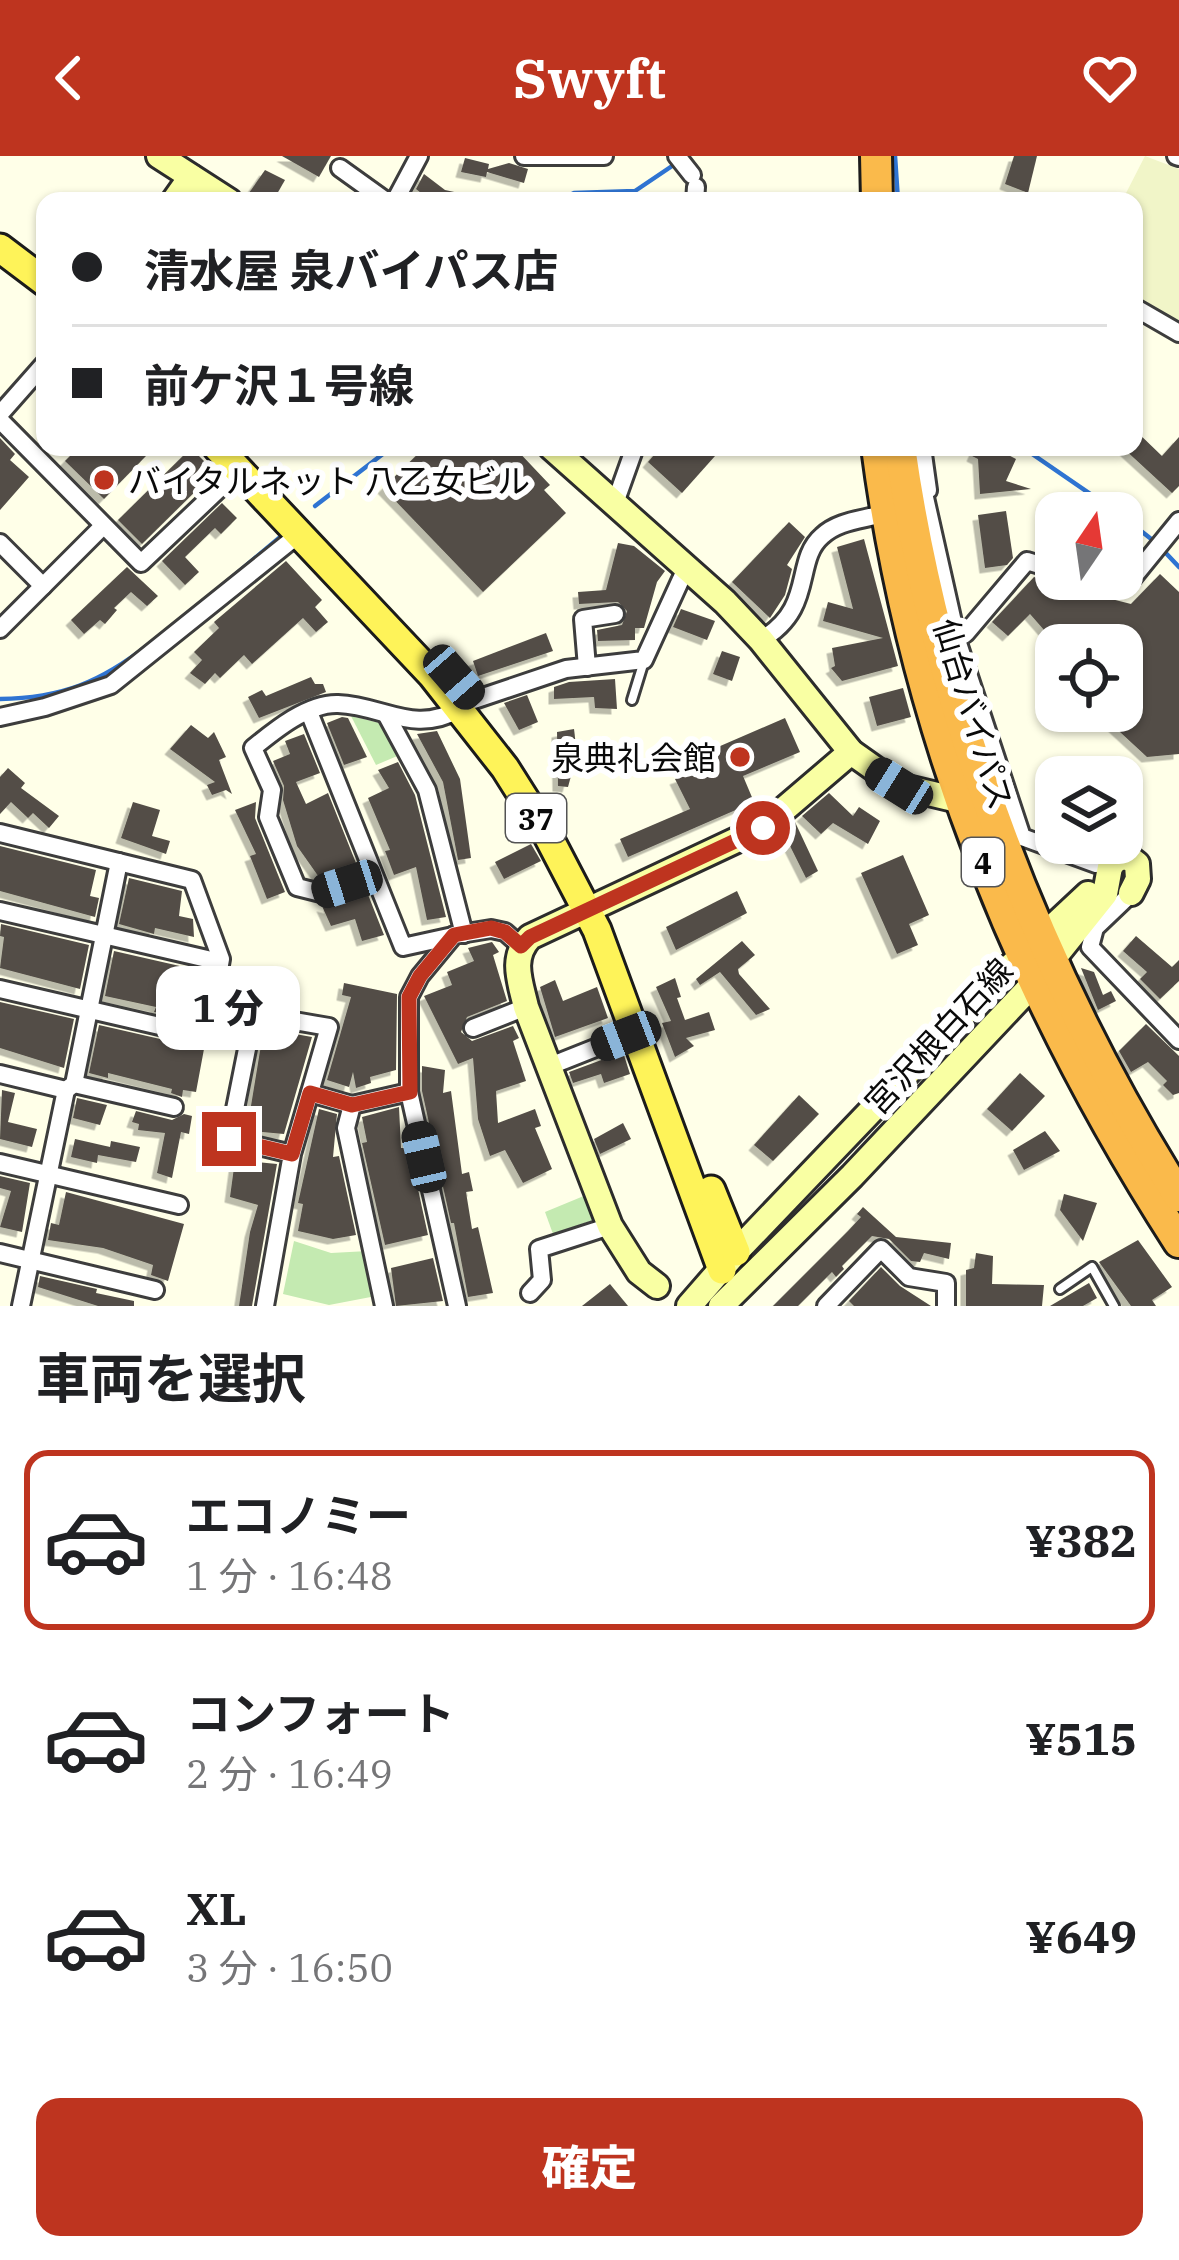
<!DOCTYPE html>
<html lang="ja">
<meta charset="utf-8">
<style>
body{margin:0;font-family:"IBM Plex Serif","Noto Sans JP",serif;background:#f6f6f6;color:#202124;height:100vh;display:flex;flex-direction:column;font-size:45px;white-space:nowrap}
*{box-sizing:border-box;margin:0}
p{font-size:39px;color:#757577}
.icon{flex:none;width:66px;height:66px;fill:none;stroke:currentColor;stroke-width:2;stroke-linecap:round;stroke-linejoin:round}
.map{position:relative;height:1150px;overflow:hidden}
.sheet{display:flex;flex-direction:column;background:#fff;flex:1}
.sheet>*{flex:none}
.guide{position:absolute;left:36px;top:36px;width:1107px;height:264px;border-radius:24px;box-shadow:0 3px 9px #0004;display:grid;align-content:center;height:264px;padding:0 36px;background:#fff}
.needle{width:78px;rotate:13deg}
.fabs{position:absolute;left:1035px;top:336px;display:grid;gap:24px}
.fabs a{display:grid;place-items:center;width:108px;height:108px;border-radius:24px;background:#fff;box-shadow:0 3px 9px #0004;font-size:60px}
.end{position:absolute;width:54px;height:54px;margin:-27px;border:15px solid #be341f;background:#fff;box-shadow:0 0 0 6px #fff}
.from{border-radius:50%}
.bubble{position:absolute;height:84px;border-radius:24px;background:#fff;box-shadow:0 3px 9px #0004;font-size:39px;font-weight:800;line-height:84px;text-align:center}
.car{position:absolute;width:36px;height:72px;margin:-36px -18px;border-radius:15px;box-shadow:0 0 9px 3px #0007;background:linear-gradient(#222 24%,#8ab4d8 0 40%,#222 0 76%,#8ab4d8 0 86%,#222 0)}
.guide b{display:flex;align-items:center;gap:42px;height:114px;font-size:45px}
.guide b+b{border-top:3px solid #e0e0e0}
.guide i{width:30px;height:30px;background:#202124}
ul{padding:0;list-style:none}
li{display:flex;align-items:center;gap:36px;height:180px;margin:0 24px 18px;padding:0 12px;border:6px solid transparent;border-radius:24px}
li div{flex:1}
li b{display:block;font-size:45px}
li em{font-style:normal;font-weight:800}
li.selected{border-color:#be341f}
li>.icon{width:108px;height:108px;stroke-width:1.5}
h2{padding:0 36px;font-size:54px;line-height:144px}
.action{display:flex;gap:24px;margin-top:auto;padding:24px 36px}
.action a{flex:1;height:138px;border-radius:24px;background:#be341f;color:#fff;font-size:48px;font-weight:800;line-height:138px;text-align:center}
header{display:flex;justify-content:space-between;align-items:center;height:156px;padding:0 36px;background:#be341f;color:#fff;font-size:54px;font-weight:800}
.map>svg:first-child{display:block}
.farmland{fill:#f1f5c8}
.green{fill:#c4eab1}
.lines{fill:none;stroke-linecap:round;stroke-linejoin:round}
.stream{stroke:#2f74d2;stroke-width:4.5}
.building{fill:#534e47;filter:url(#shadow)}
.lane-casing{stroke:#3d3d3d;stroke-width:14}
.street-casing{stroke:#3d3d3d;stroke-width:22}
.secondary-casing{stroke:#2c2c2c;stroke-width:30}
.primary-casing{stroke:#1b1b1b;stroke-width:33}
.highway-casing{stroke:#1b1b1b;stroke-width:36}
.lane{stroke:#fff;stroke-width:8}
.street{stroke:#fff;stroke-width:16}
.secondary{stroke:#f9ffa3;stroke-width:24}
.primary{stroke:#fef359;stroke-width:27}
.highway{stroke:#faba4b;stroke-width:30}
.route{stroke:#be341f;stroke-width:15}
.poi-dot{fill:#be341f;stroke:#fff;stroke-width:4.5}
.labels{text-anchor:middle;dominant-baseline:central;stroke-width:12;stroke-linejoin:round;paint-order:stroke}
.shield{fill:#fff;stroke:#545454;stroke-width:3}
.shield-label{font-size:30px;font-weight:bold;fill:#0a0a0a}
.poi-label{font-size:33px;fill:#0a0a0a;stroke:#fff;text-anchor:start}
.street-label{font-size:33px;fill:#0a0a0a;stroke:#fff}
</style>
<header><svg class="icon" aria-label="back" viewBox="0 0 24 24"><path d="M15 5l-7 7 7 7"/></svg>Swyft<svg class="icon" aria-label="heart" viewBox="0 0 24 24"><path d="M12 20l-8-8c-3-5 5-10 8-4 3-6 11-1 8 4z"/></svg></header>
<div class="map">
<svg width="1179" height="1150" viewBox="0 0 1179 1150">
<defs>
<filter id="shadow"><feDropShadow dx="-5.5" dy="5.5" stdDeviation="0" flood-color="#0004"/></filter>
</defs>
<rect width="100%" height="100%" fill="#ffffe8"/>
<polygon class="farmland" points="1145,0 1179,13 1179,166 1134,141 1134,45 1122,45"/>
<g class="green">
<polygon points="351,560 384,568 402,598 376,609"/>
<polygon points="591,1037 599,1062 553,1078 545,1056"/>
<polygon points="294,1085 331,1097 368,1095 376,1140 329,1149 283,1138"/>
</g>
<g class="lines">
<g class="stream">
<polyline points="895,0 898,45"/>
<polyline points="558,45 574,37 635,35 678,6"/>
<polyline points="1022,291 1118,357"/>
<polyline points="315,350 392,291"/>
<polyline points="1122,360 1155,386"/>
<polyline points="1163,394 1179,411"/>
<polyline points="223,429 279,382"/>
<path d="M0 543C62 542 101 526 148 489"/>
</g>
</g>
<g class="building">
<polygon points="282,0 331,0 319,21"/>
<polygon points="1014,0 1037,0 1028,37 1005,28"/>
<polygon points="465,2 489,8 488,13 509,7 528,13 524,27 487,16 486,21 461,16"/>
<polygon points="265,14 285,24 273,45 263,45 249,37"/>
<polygon points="424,18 445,34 473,40 473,45 431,45 416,33"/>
<polygon points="1134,273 1162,300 1179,281 1179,330 1172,337 1122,291 1134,291"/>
<polygon points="0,282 15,298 10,304 29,321 0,354"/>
<polygon points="79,291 136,291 146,300 104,343 65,305"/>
<polygon points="425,291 514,291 550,329 544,334 566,357 483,436 383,332"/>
<polygon points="661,291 723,291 682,337 648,306"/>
<polygon points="976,291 993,291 1016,303 1006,325 1031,333 980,338 978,303 972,300"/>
<polygon points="191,292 215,316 142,388 118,364"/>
<polygon points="1054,341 1094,355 1093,357 1056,357 1056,364 1041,358 1043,350 1055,348"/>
<polygon points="222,347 237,362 221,378 215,372 185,401 199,416 185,429 162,405"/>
<polygon points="1006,355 1013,402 1007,409 985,412 978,359"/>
<polygon points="789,366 805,381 787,409 792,413 785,439 770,462 732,426"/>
<polygon points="864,383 898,510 842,525 831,512 835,510 832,492 883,482 823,465 828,446 853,453 837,391"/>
<polygon points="618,387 634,390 665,415 657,426 644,472 635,472 635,484 598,485 597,474 622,469 627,455 618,446 579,448 578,436 606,434"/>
<polygon points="286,405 322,444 315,451 328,466 316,476 303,462 252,508 244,499 220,522 215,517 205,528 190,517 202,504 194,496 219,472 214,466"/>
<polygon points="127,411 158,440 147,450 131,436 114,452 117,454 105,468 100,464 84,478 71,464"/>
<polygon points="1160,418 1179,436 1179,598 1147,601 1107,564 1115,555 1122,555 1122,489 1068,489 1060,477 1044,474 1030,458 1008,480 992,466 1034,421 1053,426 1072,423 1080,435 1131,448"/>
<polygon points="681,453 715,465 707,484 673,471"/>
<polygon points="546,477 553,495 478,520 473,505"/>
<polygon points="722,495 740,501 732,525 713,518"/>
<polygon points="311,521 315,528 323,528 326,536 259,562 248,541 262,534 266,540"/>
<polygon points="615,523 617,553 595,552 594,541 554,543 554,531 569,526"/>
<polygon points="903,532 911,561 877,570 869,541"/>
<polygon points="527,539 538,566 519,574 504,547"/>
<polygon points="342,561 348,562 367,601 344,609 327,567"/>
<polygon points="785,562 800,596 743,620 754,646 628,701 620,683 690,653 675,623 684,620 681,607"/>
<polygon points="191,569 208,582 214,576 226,601 219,604 232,638 226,634 212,639 207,629 215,626 170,593"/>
<polygon points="574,573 577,598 568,631 558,630 557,576"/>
<polygon points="437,575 460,623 471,702 458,704 443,626 417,578"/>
<polygon points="304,578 320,617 296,626 306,648 328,637 358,712 321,724 297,690 283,644 284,630 273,605 290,598 285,585"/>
<polygon points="398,606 415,639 446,761 427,764 416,711 394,719 385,695 390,694 368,642 389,632 378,614"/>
<polygon points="8,612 25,627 21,632 59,660 49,672 33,657 28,662 11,646 0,658 0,621"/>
<polygon points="829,637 853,660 859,651 880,665 868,688 833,667 821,678 802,660"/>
<polygon points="133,646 160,654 152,680 170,685 166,698 121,682"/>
<polygon points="256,646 255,662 285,736 267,743 250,700 256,698 235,654"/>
<polygon points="795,666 818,715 806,722 783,676"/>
<polygon points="531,688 541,705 504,723 495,706"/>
<polygon points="0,690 96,714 90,740 99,742 95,761 0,735"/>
<polygon points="903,699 929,759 909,768 918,789 897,798 861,717"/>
<polygon points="129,722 182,735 179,760 193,763 194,781 155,772 154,778 119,768"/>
<polygon points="737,735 747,757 676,794 666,771"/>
<polygon points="367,736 384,779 362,785 355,763 331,770 322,750 330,752 329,749"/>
<polygon points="1,768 89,789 80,833 0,812 4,781 0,780"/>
<polygon points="1136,780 1172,811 1179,804 1179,825 1160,843 1140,823 1147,816 1123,795"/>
<polygon points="742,785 755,799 738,813 739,818 770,853 756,859 720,816 700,829 696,823"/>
<polygon points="492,786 499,796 493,799 507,845 467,861 461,876 472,885 513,870 519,882 513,885 526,925 496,935 498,967 535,953 541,970 535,972 552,1013 523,1027 505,994 490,1000 478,963 473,902 458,908 424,840 452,829 447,816 474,805 468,792"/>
<polygon points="114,795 206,816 197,863 154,856 156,851 105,840"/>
<polygon points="1081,812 1094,816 1103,839 1111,835 1116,845 1098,854"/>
<polygon points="675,822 681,841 677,842 685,864 709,856 715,874 686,882 694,890 675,901 662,867 671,865 656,831"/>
<polygon points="555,824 563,845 597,831 608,862 555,881 540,831"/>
<polygon points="344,827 397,838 396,914 370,921 371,927 356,932 353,916 349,931 327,924 351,841 342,839"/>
<polygon points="0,846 74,863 64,912 0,892"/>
<polygon points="1146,868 1179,900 1179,937 1173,939 1163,929 1167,925 1148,906 1131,916 1119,895"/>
<polygon points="99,869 204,893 196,936 183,934 182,941 171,937 172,933 108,917 108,922 89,917"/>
<polygon points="267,873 312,881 284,978 252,975 253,969 248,968 260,895"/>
<polygon points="623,896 630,918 604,927 601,918 573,927 569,916"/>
<polygon points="422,910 445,914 443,937 451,935 462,1018 469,1016 473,1035 466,1036 472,1073 478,1071 493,1137 468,1141 454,1067 451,1067 422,935"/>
<polygon points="1020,917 1045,940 1012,975 987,953"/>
<polygon points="2,934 15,937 8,966 37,973 32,991 0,983"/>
<polygon points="799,939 819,958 773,1005 754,989"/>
<polygon points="77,942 107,949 100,969 73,962"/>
<polygon points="399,951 401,992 409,992 428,1079 385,1089 362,987 367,986 362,961"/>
<polygon points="319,953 337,958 333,1001 339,1000 356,1079 333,1083 298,1075 303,1048 298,1047"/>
<polygon points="136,955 172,964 184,958 192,960 189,978 181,976 172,1022 157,1017 165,977 138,974 139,968 132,966"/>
<polygon points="623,967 631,983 600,998 594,983"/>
<polygon points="1045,975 1060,995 1024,1014 1013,994"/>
<polygon points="75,983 110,991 111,985 140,991 136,1006 98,999 97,1007 71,1001"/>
<polygon points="235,1004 277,1008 252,1150 239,1150 250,1076 258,1049 230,1041"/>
<polygon points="0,1020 30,1027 22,1076 0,1071 11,1035 0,1032"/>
<polygon points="66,1036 184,1068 168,1125 151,1119 153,1109 103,1092 48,1084 51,1067 59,1069"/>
<polygon points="1064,1038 1097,1047 1083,1085 1060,1054"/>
<polygon points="863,1051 896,1081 951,1087 949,1103 924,1097 920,1106 911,1105 889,1083 872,1080 842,1110 844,1113 836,1121 832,1116 798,1150 773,1150 848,1075 861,1061 857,1058"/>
<polygon points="1138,1084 1172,1131 1152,1144 1156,1150 1131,1150 1099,1106"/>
<polygon points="976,1097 993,1100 992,1128 1044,1129 1042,1150 966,1150 966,1114 974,1112"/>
<polygon points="433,1102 443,1145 396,1150 391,1112"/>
<polygon points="881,1111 900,1130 931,1150 854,1150 849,1145"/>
<polygon points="40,1120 97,1133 96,1137 134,1145 134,1150 98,1150 38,1131"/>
<polygon points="1089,1127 1097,1142 1083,1150 1050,1150"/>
<polygon points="610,1128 628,1150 582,1150"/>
</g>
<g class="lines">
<defs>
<g id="lane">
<polyline points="632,544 644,505"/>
<polyline points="1060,1133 1092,1111 1114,1150"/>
</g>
<g id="street">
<polyline points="524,0 604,0"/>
<polyline points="677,0 692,19"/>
<polyline points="1176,0 1179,1"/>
<polyline points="340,12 386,45"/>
<polyline points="395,45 419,0"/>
<polyline points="695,45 696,31"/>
<polyline points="1134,151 1179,177"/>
<polyline points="0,258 45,207"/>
<polyline points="0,264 141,407 239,314"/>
<polyline points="924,337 957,484 1022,681 1096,708 1100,695 1111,687"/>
<polyline points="920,339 928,334 922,291"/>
<polyline points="615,347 635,291"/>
<polyline points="0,387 43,430"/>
<polyline points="1084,423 1112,432 1131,424 1179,365"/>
<polyline points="0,473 103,370"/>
<path d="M761 484C816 452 793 405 822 380 839 364 864 364 885 357"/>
<polyline points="952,486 966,477 1027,405 1056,414"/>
<polyline points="587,511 583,463 615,458"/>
<polyline points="474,544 566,513 644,504 687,410"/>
<polyline points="309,556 403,791 453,780"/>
<polyline points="387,560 427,634 464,778"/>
<polyline points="0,561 45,551 111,529 298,379"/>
<polyline points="0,677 192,724 221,803 207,881 0,833"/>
<path d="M374 720 321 737 297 731 268 661 272 634 253 592C275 574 308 547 338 548 385 550 413 579 460 553"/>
<polyline points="1138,731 1095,772 1090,791 1179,884"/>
<polyline points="0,755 220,806"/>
<polyline points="473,872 526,851"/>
<polyline points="550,910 633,877"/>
<polyline points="0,918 66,934 21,1150"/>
<polyline points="74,928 174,951"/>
<polyline points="66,934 74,928 119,706"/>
<polyline points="310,937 352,949"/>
<polyline points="0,1007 179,1049"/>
<polyline points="0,1097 155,1134"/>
<polyline points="530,1137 542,1124 539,1093 610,1070"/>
<polyline points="265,1150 292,998 329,871 254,858 229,983 292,998"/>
<polyline points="384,1150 346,972 352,949 409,936"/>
<polyline points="457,1150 409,936 409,841 420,820 454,779 491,773 505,776 521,790"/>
<polyline points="826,1150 881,1093 909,1121 946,1127 946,1150"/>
</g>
<g id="secondary">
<polyline points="159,0 229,45"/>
<polyline points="174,45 191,21"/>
<polyline points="551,291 725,446 761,484 851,596 899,630 958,644"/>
<path d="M657 1130 639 1116 610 1070 526 851C520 825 510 802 530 781L762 672 851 596"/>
<polyline points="689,1150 736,1096 998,822 1088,738"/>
<polyline points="721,1150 852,1020 1033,828 1105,738 1110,711 1116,703 1128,701 1137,708 1138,723 1131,737"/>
</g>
<g id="primary">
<polyline points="0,92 45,126"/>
<polyline points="217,291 432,519 505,612 548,680 597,774 722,1114"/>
<polyline points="711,1034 736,1096"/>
</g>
<g id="highway">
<polyline points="876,0 877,45"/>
<path d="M877 291C914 577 1023 844 1179 1086"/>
<path d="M900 291C937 551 1039 819 1179 1040"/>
</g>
</defs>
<use href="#lane" class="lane-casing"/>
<use href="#street" class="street-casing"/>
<use href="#secondary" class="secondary-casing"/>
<use href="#primary" class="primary-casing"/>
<use href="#highway" class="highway-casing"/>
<use href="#lane" class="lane"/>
<use href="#street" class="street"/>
<use href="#secondary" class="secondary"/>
<use href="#primary" class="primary"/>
<use href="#highway" class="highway"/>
</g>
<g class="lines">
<polyline class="route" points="229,983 292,998 310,937 352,949 410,936 409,841 420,820 454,779 491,772 505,776 521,790 530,781 763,672"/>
</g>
<g class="poi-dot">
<circle cx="104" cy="324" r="12"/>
<circle cx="740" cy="601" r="12"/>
</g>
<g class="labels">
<g class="shield">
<rect x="506" y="638" width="60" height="48" rx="9"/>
<rect x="962" y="682" width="42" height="48" rx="9"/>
</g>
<g class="shield-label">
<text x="536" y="662">37</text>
<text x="983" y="706">4</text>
</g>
<g class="poi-label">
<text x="128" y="324">バイタルネット 八乙女ビル</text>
<text x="716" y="601" text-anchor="end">泉典礼会館</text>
</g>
<g class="street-label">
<text transform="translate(974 558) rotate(73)">仙台バイパス</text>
<text transform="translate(938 880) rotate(-47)">宮沢根白石線</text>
</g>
</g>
</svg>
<div class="fabs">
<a><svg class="needle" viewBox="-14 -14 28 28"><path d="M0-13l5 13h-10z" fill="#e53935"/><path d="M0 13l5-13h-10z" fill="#757577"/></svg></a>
<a><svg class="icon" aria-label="locate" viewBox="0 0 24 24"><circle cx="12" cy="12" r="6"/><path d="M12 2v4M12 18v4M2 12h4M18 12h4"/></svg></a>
<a><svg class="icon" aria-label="layers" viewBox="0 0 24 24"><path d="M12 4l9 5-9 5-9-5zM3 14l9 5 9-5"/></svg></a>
</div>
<i class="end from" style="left:763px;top:672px"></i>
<i class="end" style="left:229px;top:983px"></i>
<div class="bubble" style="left:156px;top:810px;width:144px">1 分</div>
<i class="car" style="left:454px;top:521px;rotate:139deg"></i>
<i class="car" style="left:899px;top:630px;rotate:302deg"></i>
<i class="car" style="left:347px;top:728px;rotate:252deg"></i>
<i class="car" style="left:626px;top:880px;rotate:249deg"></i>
<i class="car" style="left:424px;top:1001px;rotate:347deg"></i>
<div class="guide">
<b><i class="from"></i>清水屋 泉バイパス店</b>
<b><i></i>前ケ沢１号線</b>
</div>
</div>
<section class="sheet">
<h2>車両を選択</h2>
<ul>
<li class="selected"><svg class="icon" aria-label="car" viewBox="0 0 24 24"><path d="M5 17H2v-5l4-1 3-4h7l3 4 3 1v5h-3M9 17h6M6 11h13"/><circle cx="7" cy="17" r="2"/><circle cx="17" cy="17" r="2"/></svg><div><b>エコノミー</b><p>1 分 · 16:48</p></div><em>¥382</em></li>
<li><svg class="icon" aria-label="car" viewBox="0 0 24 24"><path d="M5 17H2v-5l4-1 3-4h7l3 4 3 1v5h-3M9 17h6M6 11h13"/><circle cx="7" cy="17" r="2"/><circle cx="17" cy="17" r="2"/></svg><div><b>コンフォート</b><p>2 分 · 16:49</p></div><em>¥515</em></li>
<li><svg class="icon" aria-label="car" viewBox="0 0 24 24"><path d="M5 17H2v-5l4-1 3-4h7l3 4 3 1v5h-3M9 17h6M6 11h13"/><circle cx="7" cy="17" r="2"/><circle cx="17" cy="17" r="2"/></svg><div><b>XL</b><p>3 分 · 16:50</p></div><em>¥649</em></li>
</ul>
<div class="action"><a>確定</a></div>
</section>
